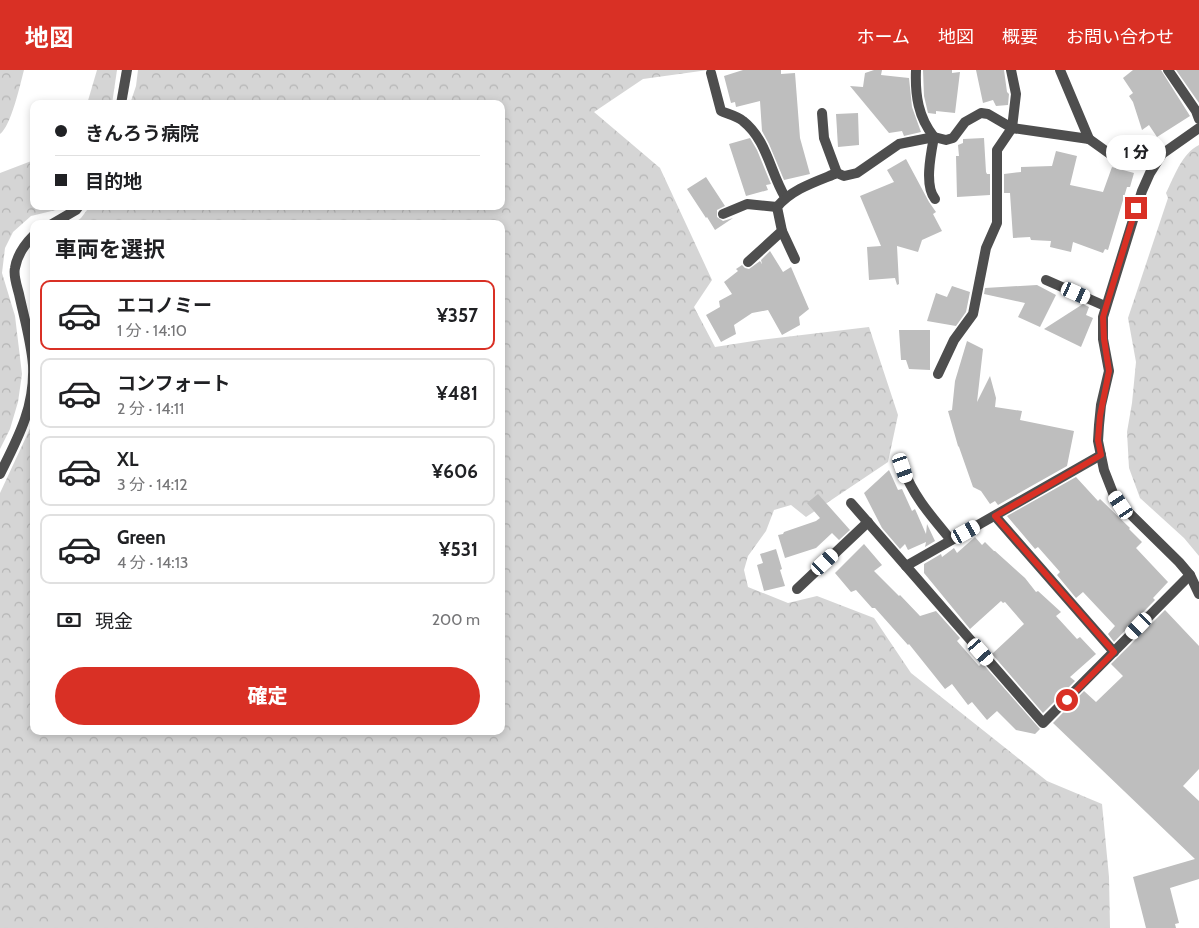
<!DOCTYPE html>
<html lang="ja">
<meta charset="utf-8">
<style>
body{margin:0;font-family:Cabin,"Noto Sans JP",sans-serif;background:#f6f6f6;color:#202124;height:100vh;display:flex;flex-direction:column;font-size:19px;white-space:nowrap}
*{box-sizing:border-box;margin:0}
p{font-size:16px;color:#757577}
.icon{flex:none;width:28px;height:28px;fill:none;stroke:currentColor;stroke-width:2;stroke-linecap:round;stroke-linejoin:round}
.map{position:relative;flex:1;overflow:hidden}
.sheet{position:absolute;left:30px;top:150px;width:475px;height:515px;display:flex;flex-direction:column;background:#fff;border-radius:10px;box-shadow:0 2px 8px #0003}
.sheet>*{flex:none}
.hud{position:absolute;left:30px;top:30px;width:475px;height:110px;border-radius:10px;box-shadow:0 2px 8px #0003;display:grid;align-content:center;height:110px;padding:0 25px;background:#fff}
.end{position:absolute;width:22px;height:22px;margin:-11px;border:6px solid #d93025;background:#fff;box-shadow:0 0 0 2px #fff}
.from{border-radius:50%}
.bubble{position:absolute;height:35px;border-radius:18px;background:#fff;box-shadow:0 2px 8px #0003;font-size:16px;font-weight:800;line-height:35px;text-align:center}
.car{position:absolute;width:15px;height:30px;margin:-15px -8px;border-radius:6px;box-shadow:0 0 4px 1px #0007;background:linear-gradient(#fff 24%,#345 0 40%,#fff 0 76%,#345 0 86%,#fff 0)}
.hud b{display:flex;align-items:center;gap:18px;height:48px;font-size:19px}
.hud b+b{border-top:1px solid #e0e0e0}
.hud i{width:12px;height:12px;background:#202124}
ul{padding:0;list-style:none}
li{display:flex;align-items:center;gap:15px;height:70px;margin:0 10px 8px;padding:0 15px;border:2px solid #e0e0e0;border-radius:10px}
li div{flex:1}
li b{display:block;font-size:19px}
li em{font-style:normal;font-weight:800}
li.selected{border-color:#d93025}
li>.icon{width:45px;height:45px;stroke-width:1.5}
h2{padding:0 25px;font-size:22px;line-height:60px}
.pay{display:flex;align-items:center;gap:12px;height:55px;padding:0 25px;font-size:19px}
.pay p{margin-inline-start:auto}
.cta{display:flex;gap:10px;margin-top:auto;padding:10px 25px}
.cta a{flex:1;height:58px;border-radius:30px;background:#d93025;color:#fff;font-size:20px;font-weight:800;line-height:58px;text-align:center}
header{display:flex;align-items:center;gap:30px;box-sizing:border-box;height:70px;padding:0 25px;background:#d93025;color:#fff}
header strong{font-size:24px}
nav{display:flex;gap:28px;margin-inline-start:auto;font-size:18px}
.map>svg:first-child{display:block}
.forest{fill:url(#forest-crowns)}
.building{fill:#bebebe}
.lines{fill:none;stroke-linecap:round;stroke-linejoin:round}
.minor{stroke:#4e4e4e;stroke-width:10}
.route{stroke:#d93025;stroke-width:6}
</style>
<header>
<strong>地図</strong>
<nav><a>ホーム</a><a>地図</a><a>概要</a><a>お問い合わせ</a></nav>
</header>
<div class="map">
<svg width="1199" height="858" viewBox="0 0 1199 858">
<defs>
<pattern id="forest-crowns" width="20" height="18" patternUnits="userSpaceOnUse" patternTransform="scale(1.25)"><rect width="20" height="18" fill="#d5d5d5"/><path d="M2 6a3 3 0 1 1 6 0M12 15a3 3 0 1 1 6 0" fill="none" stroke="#b5b5b5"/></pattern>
</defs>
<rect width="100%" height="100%" fill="#fff"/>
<g class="forest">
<path d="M0 0H24C20 15 11 56 0 64Z"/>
<polygon points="97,0 117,0 112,34 87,34"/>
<polygon points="138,0 708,0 643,9 594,42 660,98 712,210 694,237 715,277 760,270 869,257 898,345 888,392 806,447 791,435 774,440 766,461 748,486 744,500 748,517 788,533 817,526 874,548 911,603 1047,711 1102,734 1109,807 1110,858 0,858 0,423 34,350 34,661 501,661 501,154 73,154 81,148 90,136 501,136 501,34 130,34 136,16"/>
<path d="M1199 75V486L1184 468 1140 428 1129 398 1127 362 1132 333 1136 292 1128 248 1168 128 1166 123C1174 107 1182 83 1199 75Z"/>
<polygon points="34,90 34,136 64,136 60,139 31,146 13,162 5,178 2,203 15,246 22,304 18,332 10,359 0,379 0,103"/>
</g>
<g class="building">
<polygon points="743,0 781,0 781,4 795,3 800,68 810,104 784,110 769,74 762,61 760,31 736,37 735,32 731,33 724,6"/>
<polygon points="874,0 882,0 881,5 909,8 912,37 921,62 904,66 902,61 889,63 850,16 863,17 865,3"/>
<polygon points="923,0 952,0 952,3 960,2 955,43 936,41 936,44 928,43 924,26"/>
<polygon points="976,0 1004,0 1007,22 1009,24 1008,35 996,36 993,30 983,33"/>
<polygon points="1133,0 1161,0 1190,46 1157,67 1149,55 1142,60 1133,32 1129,26 1133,23 1123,8"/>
<polygon points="1176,0 1199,0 1199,33"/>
<polygon points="858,43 859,75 838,77 836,44"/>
<polygon points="750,68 757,80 771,114 766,115 768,120 746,126 729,74"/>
<polygon points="984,68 986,102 987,104 990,104 990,125 957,127 956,86 959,86 958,75 963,73 963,69"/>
<polygon points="1056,81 1077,86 1070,115 1103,122 1112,97 1134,103 1130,117 1127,117 1108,180 1105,179 1103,183 1073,172 1071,182 1050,177 1051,171 1031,170 1030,167 1013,168 1010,123 1004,123 1004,104 1021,102 1021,97 1052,96"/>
<polygon points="906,89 929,132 936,142 933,144 942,161 922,170 918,182 897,176 899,214 897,215 895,208 869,210 867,177 881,176 860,126 894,112 887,100"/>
<polygon points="706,107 725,136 717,140 717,147 723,151 733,148 715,160 707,147 706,148 687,119"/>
<polygon points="770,181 783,202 791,197 809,239 799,247 800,255 782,265 768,240 752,243 734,255 736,264 721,272 706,245 720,237 719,231 732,224 724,212 738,201 736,199 742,195 745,198 749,199 760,191 762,194 761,190"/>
<polygon points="1037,215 1056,225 1040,257 1018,247 1025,233 984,224 985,218"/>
<polygon points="952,216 970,222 966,242 956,256 927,251 936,223 947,227"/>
<polygon points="1083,234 1089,237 1086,245 1093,248 1081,277 1044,259"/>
<polygon points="899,260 930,260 930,300 909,299 906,290 901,290"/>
<polygon points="967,271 983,279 977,332 990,306 996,328 995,337 1022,341 1020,350 1074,361 1067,396 998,435 995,431 990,434 981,421 973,417 959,377 958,376 948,341 952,340 955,311"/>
<polygon points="889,400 898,420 902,419 912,441 915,439 926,464 927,454 935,471 925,477 926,472 908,480 905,474 900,479 882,458 864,423"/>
<polygon points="1076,407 1098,431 1100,429 1130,458 1129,459 1142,472 1136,478 1168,512 1153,528 1155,530 1114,572 1108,564 1115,556 1083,522 1076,528 1057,505 1060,502 1038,477 1035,479 1007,446"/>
<polygon points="818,424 850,460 839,470 832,463 816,478 785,488 778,465 783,464 784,462 816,451 820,448 807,433"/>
<polygon points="975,467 982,475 985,472 994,481 995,481 1025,508 1036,522 1038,521 1061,542 1056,546 1077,569 1080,567 1096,584 1070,607 1075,611 1043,643 992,584 1024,554 1005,532 1003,533 1001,531 970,559 924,503 924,494 941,484 942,487 954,478 957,483"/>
<polygon points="864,474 882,495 874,501 899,526 900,525 920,546 936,541 960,568 957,571 979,596 982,593 1040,659 1035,664 1016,660 997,641 987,650 972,632 968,635 952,614 945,619 909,574 908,575 875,538 872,538 856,520 851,522 835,503"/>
<polygon points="776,479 782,499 780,500 785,516 764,521 757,495 763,493 760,484"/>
<polygon points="1165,540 1199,576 1199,699 1183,716 1199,731 1199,809 1170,818 1179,853 1175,854 1176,858 1146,858 1133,807 1195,789 1053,653 1084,621 1096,632 1123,606 1111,594"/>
</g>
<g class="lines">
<g class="minor">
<path d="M916 0C915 25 918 47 934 67 931 83 924 116 935 129"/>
<polyline points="1060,0 1089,69"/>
<polyline points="1168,0 1196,41 1199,49"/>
<path d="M711 3 721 41C728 44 737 46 743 51 767 70 770 102 785 127"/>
<polyline points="121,34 127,0"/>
<polyline points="822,43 824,68 837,103"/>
<polyline points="1199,58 1162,84 1150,103 1142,121 1103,247 1103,269 1109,301 1101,335 1099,355 1098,371 1104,400 1113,423 1121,435 1179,492 1190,505 1199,524"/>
<polyline points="723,144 747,134 777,137"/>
<polyline points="52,154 76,140 79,136"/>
<polyline points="782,161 795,189"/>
<path d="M748 192 782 161 777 137C792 119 815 112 837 103L844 106 857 103 899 74 934 67 946 70 953 68 965 52 981 43 988 44 1012 58 1089 69 1110 84 1156 92"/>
<polyline points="1046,210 1105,236"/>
<polyline points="938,304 954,270 973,244 986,178 997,153 997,80 1012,58 1016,24 1011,0"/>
<path d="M903 398C913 426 932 447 951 470"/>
<path d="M0 404C18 368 35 337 33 295 31 271 24 247 19 224 17 216 13 205 15 198 17 185 24 175 34 165"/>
<polyline points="851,433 1043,653 1190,505"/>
<polyline points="995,446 1114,582"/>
<polyline points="906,496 1101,385"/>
<polyline points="797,519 868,452"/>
</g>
</g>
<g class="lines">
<polyline class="route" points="1067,630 1114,582 995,446 1101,385 1098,370 1100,346 1109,301 1104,269 1103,247 1136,138"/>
</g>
</svg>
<i class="end from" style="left:1067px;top:630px"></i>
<i class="end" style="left:1136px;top:138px"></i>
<div class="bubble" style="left:1106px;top:65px;width:60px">1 分</div>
<i class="car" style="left:1076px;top:223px;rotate:114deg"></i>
<i class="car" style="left:903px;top:398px;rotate:161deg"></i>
<i class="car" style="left:1121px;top:435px;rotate:326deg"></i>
<i class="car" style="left:966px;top:462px;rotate:61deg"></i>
<i class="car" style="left:825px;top:492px;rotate:47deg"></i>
<i class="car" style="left:1139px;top:556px;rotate:224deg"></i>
<i class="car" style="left:981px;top:582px;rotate:139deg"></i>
<div class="hud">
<b><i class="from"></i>きんろう病院</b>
<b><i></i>目的地</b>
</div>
<section class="sheet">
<h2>車両を選択</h2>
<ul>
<li class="selected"><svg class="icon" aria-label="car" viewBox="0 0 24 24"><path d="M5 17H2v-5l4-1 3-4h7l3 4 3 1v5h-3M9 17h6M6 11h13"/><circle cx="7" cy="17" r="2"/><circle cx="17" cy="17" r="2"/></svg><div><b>エコノミー</b><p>1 分 · 14:10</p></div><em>¥357</em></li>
<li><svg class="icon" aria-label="car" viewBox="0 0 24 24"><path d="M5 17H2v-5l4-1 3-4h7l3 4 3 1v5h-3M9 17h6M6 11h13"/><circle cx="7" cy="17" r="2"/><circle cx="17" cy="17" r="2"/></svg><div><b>コンフォート</b><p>2 分 · 14:11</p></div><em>¥481</em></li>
<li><svg class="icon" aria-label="car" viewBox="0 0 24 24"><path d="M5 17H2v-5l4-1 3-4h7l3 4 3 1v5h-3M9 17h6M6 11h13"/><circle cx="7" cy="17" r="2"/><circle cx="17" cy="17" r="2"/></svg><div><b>XL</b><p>3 分 · 14:12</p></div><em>¥606</em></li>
<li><svg class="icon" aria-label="car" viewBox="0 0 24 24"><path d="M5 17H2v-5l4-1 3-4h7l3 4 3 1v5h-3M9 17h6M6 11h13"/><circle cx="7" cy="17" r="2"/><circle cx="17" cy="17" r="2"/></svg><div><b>Green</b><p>4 分 · 14:13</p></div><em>¥531</em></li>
</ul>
<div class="pay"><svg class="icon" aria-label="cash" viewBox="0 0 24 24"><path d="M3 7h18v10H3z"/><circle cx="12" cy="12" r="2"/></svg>現金<p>200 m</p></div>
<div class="cta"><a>確定</a></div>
</section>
</div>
